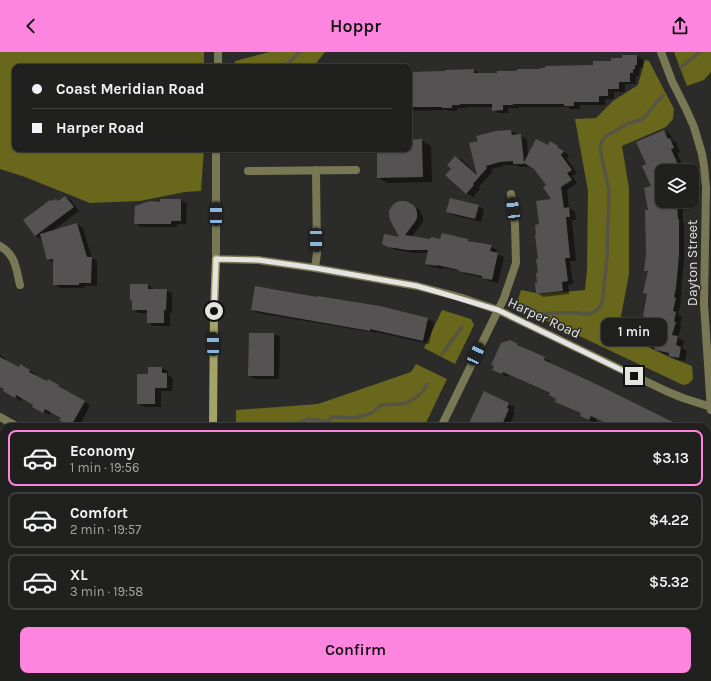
<!DOCTYPE html>
<meta charset="utf-8">
<style>
body{margin:0;font-family:Karla,sans-serif;background:#2d2d2c;color:#f1f3f6;height:100vh;display:flex;flex-direction:column;font-size:15px;white-space:nowrap}
*{box-sizing:border-box;margin:0}
p{font-size:13px;color:#a2a3a4}
.icon{flex:none;width:22px;height:22px;fill:none;stroke:currentColor;stroke-width:2;stroke-linecap:round;stroke-linejoin:round}
.map{position:relative;flex:1;overflow:hidden}
.panel{position:absolute;left:0px;top:371px;width:711px;height:258px;display:flex;flex-direction:column;background:#20201f;border-radius:12px 12px 0 0;box-shadow:0 1px 3px #0004,0 0 0 1px #3d3e3d}
.panel>*{flex:none}
.banner{position:absolute;left:12px;top:12px;width:400px;height:88px;border-radius:8px;box-shadow:0 1px 3px #0004,0 0 0 1px #3d3e3d;display:grid;align-content:center;height:88px;padding:0 20px;background:#20201f}
.buttons{position:absolute;left:655px;top:112px;display:grid;gap:8px}
.buttons a{display:grid;place-items:center;width:44px;height:44px;border-radius:8px;background:#20201f;box-shadow:0 1px 3px #0004,0 0 0 1px #3d3e3d;font-size:20px}
.end{position:absolute;width:18px;height:18px;margin:-9px;border:5px solid #e4e4e2;background:#111;box-shadow:0 0 0 2px #111}
.from{border-radius:50%}
.bubble{position:absolute;height:28px;border-radius:8px;background:#20201f;box-shadow:0 1px 3px #0004,0 0 0 1px #3d3e3d;font-size:13px;font-weight:600;line-height:28px;text-align:center}
.car{position:absolute;width:12px;height:24px;margin:-12px -6px;border-radius:5px;box-shadow:0 0 3px 1px #0007;background:linear-gradient(#222 24%,#8ab4d8 0 40%,#222 0 76%,#8ab4d8 0 86%,#222 0)}
.banner b{display:flex;align-items:center;gap:14px;height:38px;font-size:15px}
.banner b+b{border-top:1px solid #3d3e3d}
.banner i{width:10px;height:10px;background:#f1f3f6}
ul{padding:7px 0 0;list-style:none}
li{display:flex;align-items:center;gap:12px;height:56px;margin:0 8px 6px;padding:0 12px;border:2px solid #3d3e3d;border-radius:8px}
li div{flex:1}
li b{display:block;font-size:15px}
li em{font-style:normal;font-weight:600}
li.on{border-color:#fe85df}
li>.icon{width:36px;height:36px;stroke-width:1.5}
.cta{display:flex;gap:8px;margin-top:auto;padding:8px 20px}
.cta a{flex:1;height:46px;border-radius:8px;background:#fe85df;color:#111;font-size:16px;font-weight:600;line-height:46px;text-align:center}
header{display:flex;justify-content:space-between;align-items:center;height:52px;padding:0 20px;background:#fe85df;color:#111;font-size:18px;font-weight:600}
.map>svg:first-child{display:block}
.forest{fill:#68671c}
.shadow{fill:#0007}
.lines{fill:none;stroke-linecap:round;stroke-linejoin:round}
.stream{stroke:#565544;stroke-width:3.5}
.building{fill:#555254}
.minor{stroke:#787854;stroke-width:8}
.tertiary{stroke:#787854;stroke-width:8}
.secondary{stroke:#a4a468;stroke-width:8}
.route{stroke:#e4e4e2;stroke-width:5}
.labels{text-anchor:middle;dominant-baseline:central;stroke-width:3;stroke-linejoin:round;paint-order:stroke}
.street-label{font-size:14px;fill:#e4e4e2;stroke:#2b2b29}
</style>
<header><svg class="icon" aria-label="back" viewBox="0 0 24 24"><path d="M15 5l-7 7 7 7"/></svg>Hoppr<svg class="icon" aria-label="share" viewBox="0 0 24 24"><path d="M12 15V3M7 8l5-5 5 5M5 13v7h14v-7"/></svg></header>
<div class="map">
<svg width="711" height="629" viewBox="0 0 711 629">
<rect width="100%" height="100%" fill="#2b2b29"/>
<g class="forest">
<polygon points="0,0 204,0 204,15 15,15 15,97 204,97 201,139 185,140 140,149 90,151 25,125 0,117"/>
<polygon points="269,0 325,0 313,15 235,15 235,9"/>
<polygon points="674,0 711,0 711,20 704,28 687,34"/>
<path d="M645 8 649 9 674 57 673 67 666 75 622 94 629 136V222L618 280 669 305 692 314 693 327 688 332 683 333 522 257C515 251 519 245 521 238L541 242 585 238 587 218 588 139 575 67 596 66 613 49 638 33Z"/>
<polygon points="442,258 471,267 474,273 455,312 424,296"/>
<polygon points="416,312 447,327 424,375 236,375 236,358 318,352 411,320"/>
<polygon points="4,488 4,625 95,625 99,629 0,629 0,491"/>
</g>
<g class="shadow">
<polygon points="623,4 637,4 643,7 643,16 640,16 640,20 639,20 639,24 636,24 636,32 625,32 625,40 614,40 614,47 605,47 605,53 580,53 580,57 571,57 568,55 519,55 519,56 508,56 509,61 499,61 493,58 493,55 466,55 466,56 457,56 457,59 449,59 447,58 409,59 409,21 446,20 446,19 474,18 480,22 518,20 587,14 612,10 623,7"/>
<polygon points="511,79 527,87 528,103 548,94 550,91 563,98 563,99 569,103 567,107 577,121 572,124 577,131 567,138 569,156 575,160 576,168 572,168 576,209 570,209 573,232 568,233 569,242 543,245 537,241 539,222 540,173 553,148 547,133 535,116 529,113 529,115 520,115 515,113 506,113 492,117 492,120 478,136 480,137 473,145 467,141 446,123 452,116 456,105 462,108 478,123"/>
<polygon points="664,79 670,82 673,89 676,90 680,100 677,101 685,119 662,119 662,149 685,149 686,153 683,153 683,171 684,171 684,206 681,240 682,240 680,249 681,250 678,263 682,265 680,273 681,274 678,286 684,289 682,296 687,299 685,309 676,307 670,303 662,301 645,293 649,275 649,267 644,264 648,243 644,241 649,221 645,218 649,159 652,135 647,113"/>
<polygon points="421,88 431,94 432,130 388,131 378,126 378,97 409,97 409,89"/>
<polygon points="65,145 71,148 79,159 51,180 77,172 83,176 92,206 97,209 97,234 85,234 85,236 60,236 54,232 54,211 48,208 41,187 35,184 52,150 56,148 59,150"/>
<polygon points="181,148 187,152 186,172 177,172 177,175 141,175 135,171 161,151"/>
<polygon points="408,151 419,157 423,165 423,169 421,173 411,185 441,188 468,188 472,190 491,194 497,198 496,202 504,205 498,231 489,229 484,226 466,222 461,219 443,216 443,217 432,215 426,211 429,201 414,201 396,198 383,192 401,186"/>
<polygon points="478,154 484,157 481,170 453,163 447,160"/>
<polygon points="148,233 154,237 154,238 166,238 172,241 172,261 170,261 170,274 154,274 148,270 148,261 139,261 133,257"/>
<polygon points="252,258 428,267 434,270 429,292 376,280 376,281 258,261"/>
<polygon points="250,282 274,282 280,285 279,327 255,327 249,323"/>
<polygon points="517,292 523,296 551,310 550,312 673,372 674,369 686,375 615,375 597,367 595,371 587,367 582,361 557,347 551,342 509,323 508,325 499,321"/>
<polygon points="0,303 6,307 5,309 19,316 20,314 36,322 35,324 47,330 49,328 64,337 63,338 90,353 79,375 74,375 61,368 62,365 51,360 49,363 33,354 35,352 23,346 21,349 10,342 5,337 0,334"/>
<polygon points="149,316 162,316 168,319 168,323 173,326 172,339 161,339 161,355 144,355 138,351 149,323"/>
<polygon points="485,341 515,355 513,360 515,361 508,375 470,375"/>
<polygon points="0,397 4,400 4,438 2,437 0,440"/>
<rect x="147" y="625" width="34" height="4"/>
<rect x="452" y="625" width="37" height="4"/>
<rect x="514" y="625" width="37" height="4"/>
<rect x="590" y="625" width="29" height="4"/>
<rect x="651" y="625" width="38" height="4"/>
</g>
<g class="lines">
<g class="stream">
<polyline points="285,15 288,11 300,0"/>
<polyline points="681,15 700,0"/>
<polyline points="524,253 540,262 550,261 577,261 586,262 592,261 597,258 601,253 603,245 607,204 609,138 601,102 600,95 602,89 606,84 627,72 643,67 663,43"/>
<polyline points="442,302 462,275"/>
<path d="M289 375 308 367 319 368 328 370 332 365 354 366 361 364 372 361 381 353C387 352 394 353 400 352 411 351 423 342 427 332"/>
<polyline points="0,582 4,580"/>
</g>
</g>
<g class="building">
<polygon points="622,3 637,3 637,13 635,13 635,17 633,17 633,21 630,21 630,30 619,30 619,37 608,37 608,44 599,44 599,50 574,50 574,54 564,54 564,52 513,52 513,53 503,53 503,58 492,59 492,52 460,52 460,53 452,53 452,56 442,56 442,55 409,55 409,20 445,19 445,18 474,17 474,21 497,21 497,19 517,19 517,17 540,17 540,16 545,16 545,14 593,13 593,9 611,9 611,6 622,6"/>
<polygon points="511,78 512,83 521,82 524,110 536,87 548,93 550,89 558,94 557,95 564,99 561,103 572,118 567,121 572,128 561,135 564,156 569,155 570,165 566,165 570,206 565,206 568,229 562,230 563,239 536,242 535,231 537,231 536,221 538,221 536,207 538,207 535,183 536,183 535,173 539,172 536,149 551,147 543,135 546,133 534,117 524,111 524,112 513,112 513,109 500,110 486,114 487,116 473,132 474,133 466,142 445,123 451,117 447,113 455,104 477,123 469,91 478,89 476,84 496,79"/>
<polygon points="664,78 668,87 670,86 674,96 671,97 681,119 662,119 662,149 677,149 678,167 679,167 679,203 676,236 674,245 676,246 673,259 676,260 674,269 676,270 672,283 678,284 676,293 681,295 679,306 669,304 669,301 655,298 655,296 644,293 648,275 646,274 648,266 643,264 647,242 643,241 648,219 644,219 646,201 645,158 648,158 644,136 651,134 642,114 646,112 636,90"/>
<polygon points="422,87 423,125 377,126 377,97 409,97 409,88"/>
<polygon points="65,144 74,155 35,184 23,168 50,148 51,149 56,147 58,149"/>
<polygon points="450,146 479,153 475,167 446,160"/>
<polygon points="160,147 181,147 181,169 171,169 171,172 134,172 135,154 150,149 160,150"/>
<polygon points="399,149 404,149 408,150 413,153 416,156 417,161 417,166 415,170 405,183 430,187 431,185 440,187 442,181 468,187 468,189 492,193 490,199 498,201 492,228 482,226 482,224 458,219 459,218 437,213 437,214 425,212 428,198 407,198 388,195 382,192 384,182 399,185 390,168 389,164 389,159 391,155 395,151"/>
<polygon points="77,171 87,205 92,205 91,231 79,231 79,233 53,233 53,207 47,208 40,182"/>
<polygon points="130,232 148,232 148,237 167,237 166,258 164,258 164,271 147,271 147,258 132,258 132,248 130,248"/>
<polygon points="255,234 317,245 317,244 380,254 428,266 423,289 370,277 370,279 251,258"/>
<polygon points="249,281 274,281 274,324 248,324"/>
<polygon points="510,288 518,292 517,293 545,305 544,308 598,333 683,375 614,375 591,364 589,368 580,364 581,361 555,350 556,347 549,343 550,341 503,320 502,322 492,318 494,314 491,313 501,291"/>
<polygon points="0,305 19,315 20,312 30,318 29,320 47,329 48,327 59,333 58,334 85,349 71,374 59,368 61,366 45,357 43,361 32,355 33,353 16,343 15,346 3,339 4,337 0,335"/>
<polygon points="148,315 162,315 162,321 167,321 167,336 155,336 155,352 137,352 137,322 148,322"/>
<polygon points="484,339 509,351 507,356 509,357 501,375 469,375 471,371 469,371"/>
</g>
<g class="lines">
<g class="minor">
<polyline points="248,119 356,118"/>
<path d="M0 194C16 203 16 217 20 233"/>
<polyline points="315,216 317,201 316,118"/>
<polyline points="0,365 18,375"/>
<polyline points="441,375 504,246 516,211 515,173 511,142"/>
<polyline points="120,625 121,629"/>
<polyline points="428,629 428,625"/>
<polyline points="566,629 566,625"/>
</g>
<g class="tertiary">
<polyline points="661,0 672,29 687,59 694,75 702,102 704,114 706,136 704,252 711,358"/>
<polyline points="218,15 218,0"/>
<polyline points="216,97 216,207 258,208 315,216 417,234 459,245 498,258 666,339 683,346 711,355"/>
<polyline points="711,424 708,591 711,621"/>
</g>
<g class="secondary">
<polyline points="213,375 214,259 216,207"/>
<polyline points="208,629 208,625"/>
</g>
</g>
<g class="lines">
<polyline class="route" points="214,259 216,207 258,208 315,216 417,234 438,240 498,258 634,324"/>
</g>
<g class="labels">
<g class="street-label">
<text transform="translate(692 211) rotate(-90)">Dayton Street</text>
<text transform="translate(544 266) rotate(25)">Harper Road</text>
</g>
</g>
</svg>
<div class="buttons">
<a><svg class="icon" aria-label="layers" viewBox="0 0 24 24"><path d="M12 4l9 5-9 5-9-5zM3 14l9 5 9-5"/></svg></a>
</div>
<i class="end from" style="left:214px;top:259px"></i>
<i class="end" style="left:634px;top:324px"></i>
<div class="bubble" style="left:601px;top:266px;width:66px">1 min</div>
<i class="car" style="left:513px;top:157px;rotate:353deg"></i>
<i class="car" style="left:216px;top:162px;rotate:0deg"></i>
<i class="car" style="left:316px;top:188px;rotate:179deg"></i>
<i class="car" style="left:213px;top:292px;rotate:359deg"></i>
<i class="car" style="left:476px;top:302px;rotate:25deg"></i>
<div class="banner">
<b><i class="from"></i>Coast Meridian Road</b>
<b><i></i>Harper Road</b>
</div>
<section class="panel">
<ul>
<li class="on"><svg class="icon" aria-label="car" viewBox="0 0 24 24"><path d="M5 17H2v-5l4-1 3-4h7l3 4 3 1v5h-3M9 17h6M6 11h13"/><circle cx="7" cy="17" r="2"/><circle cx="17" cy="17" r="2"/></svg><div><b>Economy</b><p>1 min · 19:56</p></div><em>$3.13</em></li>
<li><svg class="icon" aria-label="car" viewBox="0 0 24 24"><path d="M5 17H2v-5l4-1 3-4h7l3 4 3 1v5h-3M9 17h6M6 11h13"/><circle cx="7" cy="17" r="2"/><circle cx="17" cy="17" r="2"/></svg><div><b>Comfort</b><p>2 min · 19:57</p></div><em>$4.22</em></li>
<li><svg class="icon" aria-label="car" viewBox="0 0 24 24"><path d="M5 17H2v-5l4-1 3-4h7l3 4 3 1v5h-3M9 17h6M6 11h13"/><circle cx="7" cy="17" r="2"/><circle cx="17" cy="17" r="2"/></svg><div><b>XL</b><p>3 min · 19:58</p></div><em>$5.32</em></li>
</ul>
<div class="cta"><a>Confirm</a></div>
</section>
</div>
